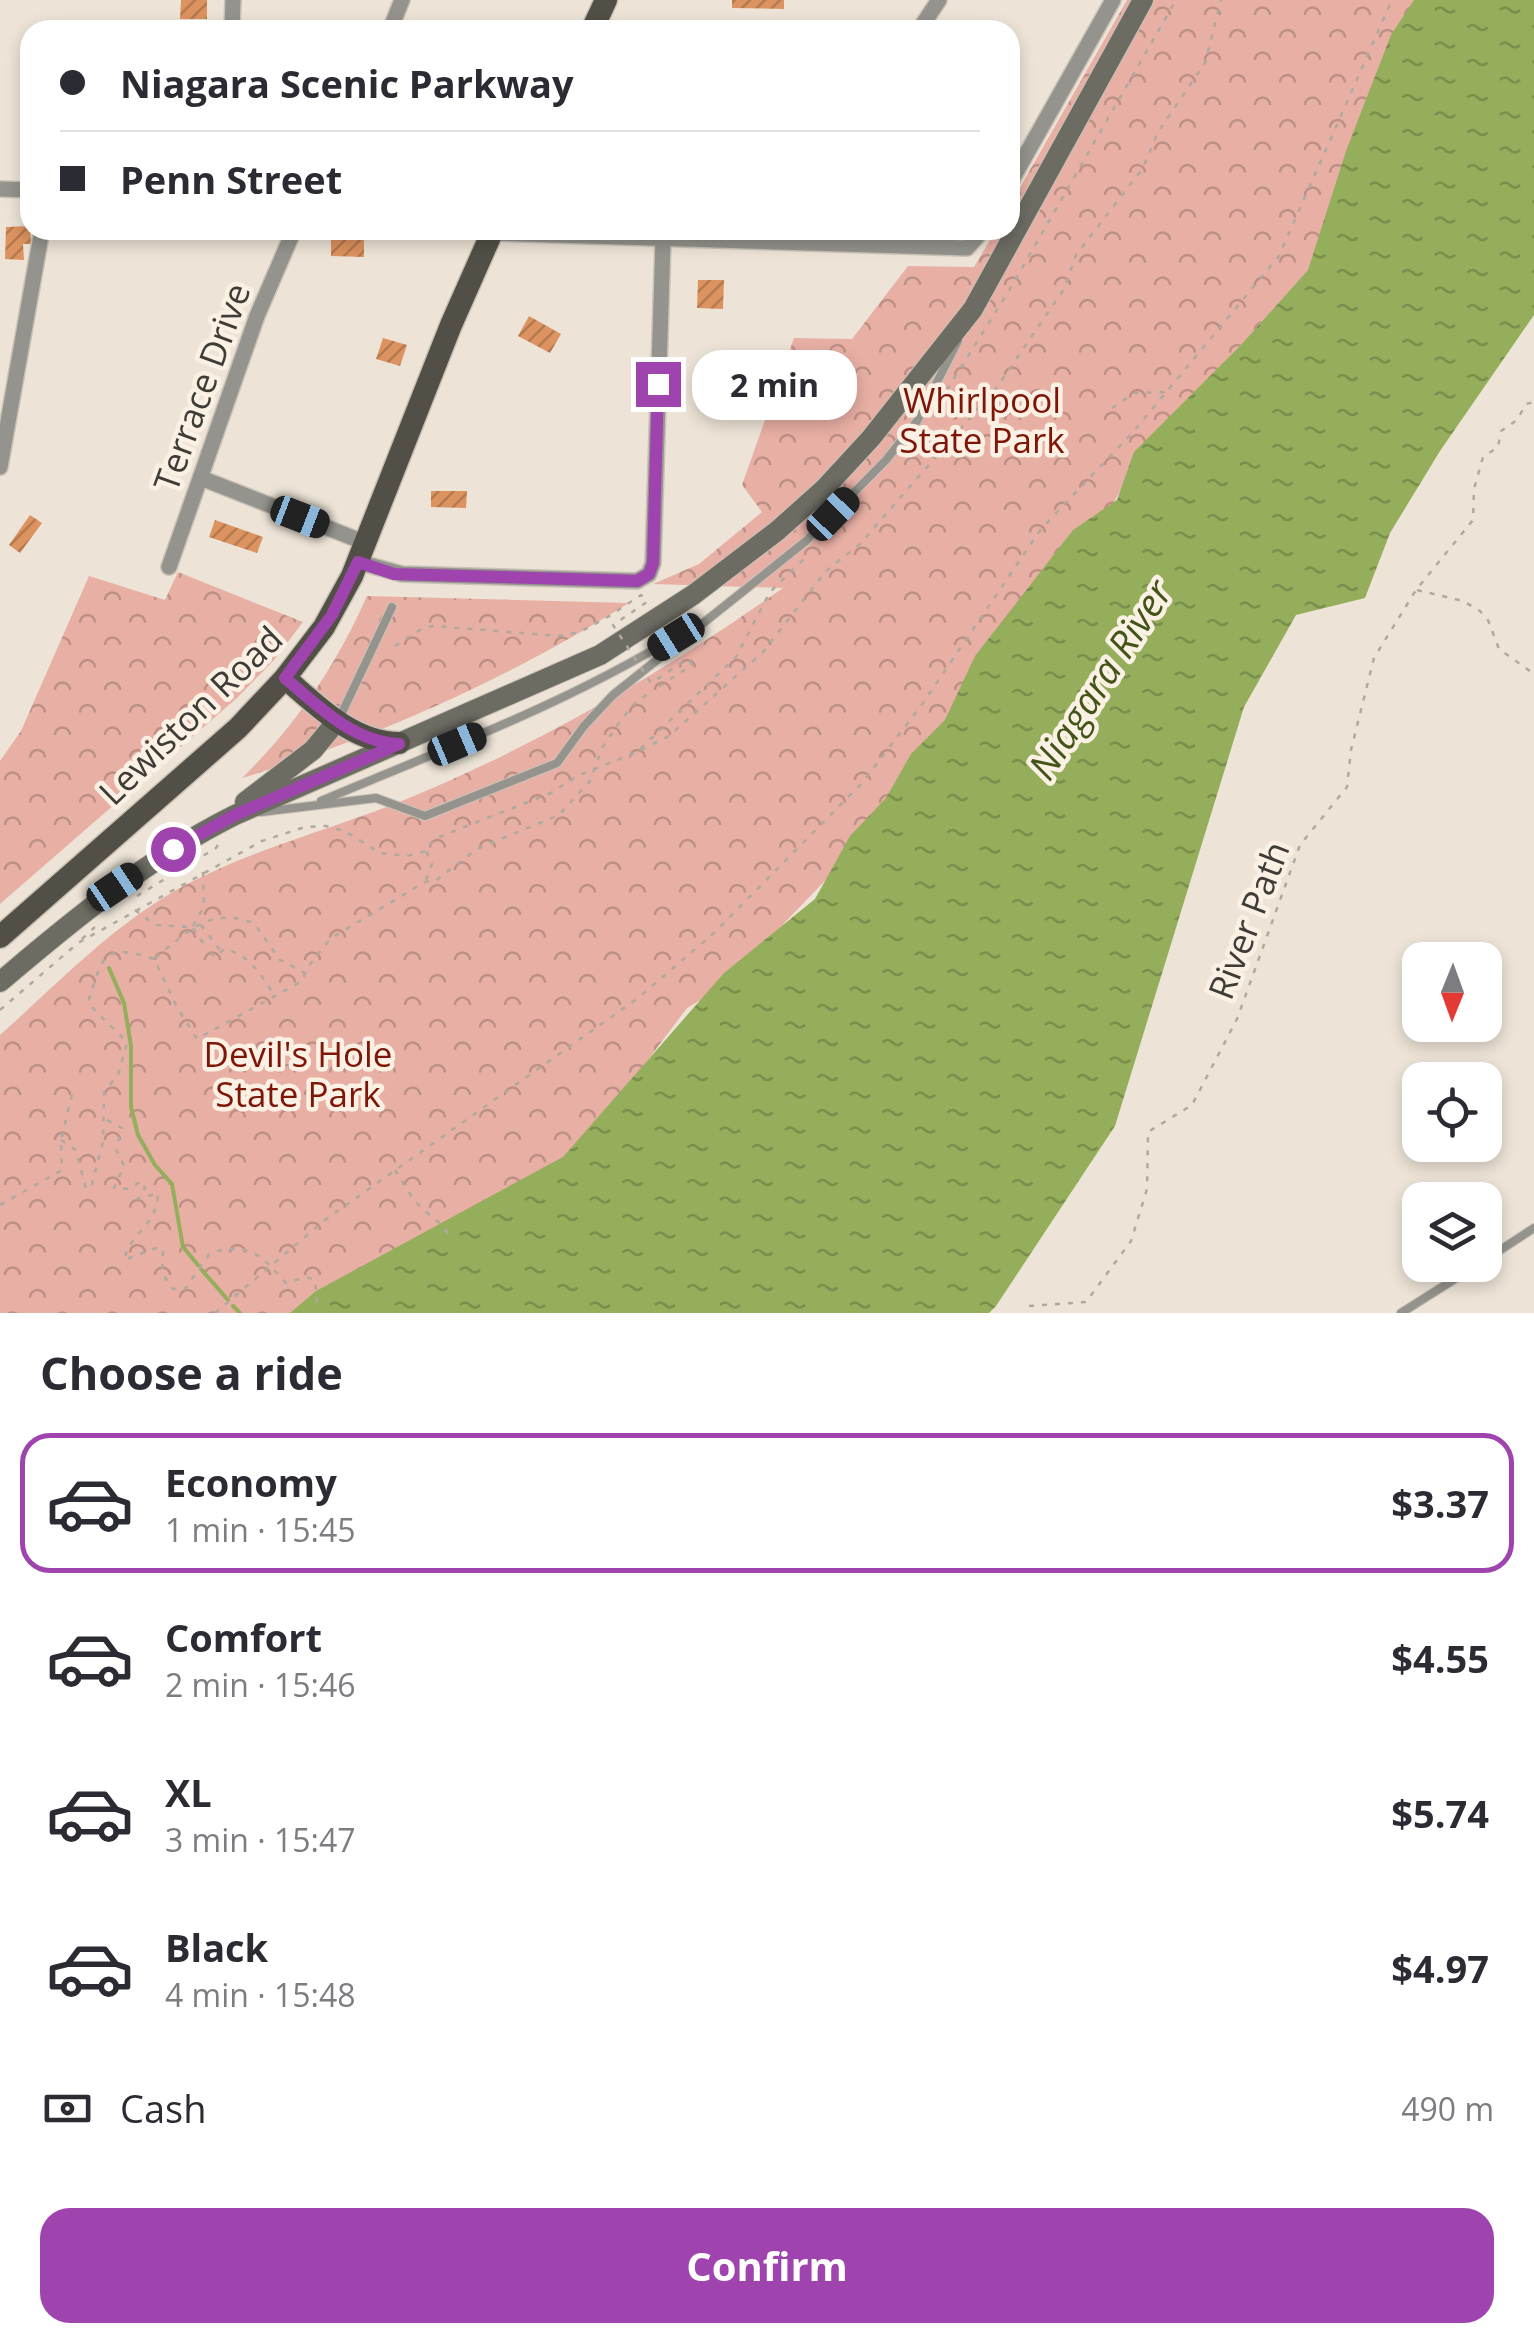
<!DOCTYPE html>
<meta charset="utf-8">
<style>
body{margin:0;font-family:"Open Sans",sans-serif;background:#f7f7f7;color:#2b2b33;height:100vh;display:flex;flex-direction:column;font-size:38px;white-space:nowrap}
*{box-sizing:border-box;margin:0}
p{font-size:32px;color:#7c7c81}
.icon{flex:none;width:55px;height:55px;fill:none;stroke:currentColor;stroke-width:2;stroke-linecap:round;stroke-linejoin:round}
.map{position:relative;height:1313px;overflow:hidden}
.sheet{display:flex;flex-direction:column;background:#fff;flex:1}
.sheet>*{flex:none}
.banner{position:absolute;left:20px;top:20px;width:1000px;height:220px;border-radius:30px;box-shadow:0 5px 15px #0003;display:grid;align-content:center;height:220px;padding:0 40px;background:#fff}
.needle{width:65px;rotate:181deg}
.controls{position:absolute;left:1402px;top:942px;display:grid;gap:20px}
.controls a{display:grid;place-items:center;width:100px;height:100px;border-radius:20px;background:#fff;box-shadow:0 5px 15px #0003;font-size:50px}
.end{position:absolute;width:45px;height:45px;margin:-22px;border:12px solid #9f43ae;background:#fff;box-shadow:0 0 0 5px #fff}
.from{border-radius:50%}
.bubble{position:absolute;height:70px;border-radius:30px;background:#fff;box-shadow:0 5px 15px #0003;font-size:32px;font-weight:700;line-height:70px;text-align:center}
.car{position:absolute;width:30px;height:60px;margin:-30px -15px;border-radius:12px;box-shadow:0 0 8px 2px #0007;background:linear-gradient(#222 24%,#8ab4d8 0 40%,#222 0 76%,#8ab4d8 0 86%,#222 0)}
.banner b{display:flex;align-items:center;gap:35px;height:95px;font-size:38px}
.banner b+b{border-top:2px solid #e1e1e2}
.banner i{width:25px;height:25px;background:#2b2b33}
ul{padding:0;list-style:none}
li{display:flex;align-items:center;gap:30px;height:140px;margin:0 20px 15px;padding:0 20px;border:5px solid transparent;border-radius:30px}
li div{flex:1}
li b{display:block;font-size:38px}
li em{font-style:normal;font-weight:700}
li.selected{border-color:#9f43ae}
li>.icon{width:90px;height:90px;stroke-width:1.5}
h2{padding:0 40px;font-size:45px;line-height:120px}
.pay{display:flex;align-items:center;gap:25px;height:110px;padding:0 40px;font-size:38px}
.pay p{margin-inline-start:auto}
.primary-button{display:flex;gap:20px;margin-top:auto;padding:20px 40px}
.primary-button a{flex:1;height:115px;border-radius:30px;background:#9f43ae;color:#fff;font-size:40px;font-weight:700;line-height:115px;text-align:center}
.map>svg:first-child{display:block}
.park{fill:url(#park-crowns)}
.water{fill:url(#water-ripples)}
.lines{fill:none;stroke-linecap:round;stroke-linejoin:round}
.stream{stroke:#94ae5b;stroke-width:4}
.building{fill:url(#building-hatch)}
.lane-casing{stroke:#cac2b7;stroke-width:10}
.street-casing{stroke:#cac2b7;stroke-width:18}
.secondary-casing{stroke:#cac2b7;stroke-width:22}
.primary-casing{stroke:#cac2b7;stroke-width:25}
.path{stroke:#afa99e;stroke-width:2.5;stroke-dasharray:5 8;stroke-linecap:butt}
.lane{stroke:#94938d;stroke-width:8}
.street{stroke:#94938d;stroke-width:15}
.secondary{stroke:#6d6c63;stroke-width:20}
.primary{stroke:#525046;stroke-width:22}
.path-bridge{stroke:#afa99e;stroke-width:2.5;stroke-dasharray:5 8;stroke-linecap:butt}
.route{stroke:#9f43ae;stroke-width:12}
.labels{text-anchor:middle;dominant-baseline:central;stroke-width:9;stroke-linejoin:round;paint-order:stroke}
.street-label{font-size:35px;fill:#3f3c37;stroke:#faf1e4}
.park-label{font-size:35px;fill:#7f1506;stroke:#faf1e4}
.water-label{font-size:38px;font-style:italic;fill:#435419;stroke:#faf1e4}
</style>
<div class="map">
<svg width="1534" height="1313" viewBox="0 0 1534 1313">
<defs>
<pattern id="park-crowns" width="20" height="18" patternUnits="userSpaceOnUse" patternTransform="scale(2.5)"><rect width="20" height="18" fill="#e8afa4"/><path d="M2 6a3 3 0 1 1 6 0M12 15a3 3 0 1 1 6 0" fill="none" stroke="#bd9086"/></pattern>
<pattern id="water-ripples" width="26" height="14" patternUnits="userSpaceOnUse" patternTransform="scale(2.5)"><rect width="26" height="14" fill="#94ae5b"/><path d="M2 4q2-2 4 0t4 0M15 11q2-2 4 0t4 0" fill="none" stroke="#7a8f4c"/></pattern>
<pattern id="building-hatch" width="6" height="6" patternUnits="userSpaceOnUse" patternTransform="scale(2.5)"><rect width="6" height="6" fill="#dd935f"/><path d="M-1 1l2-2M0 6l6-6M5 7l2-2" fill="none" stroke="#b5794f"/></pattern>
</defs>
<rect width="100%" height="100%" fill="#ede4d7"/>
<g class="park">
<path d="M1127 0H1423L1320 257 1136 462 1106 517 840 865 723 987 687 1008 583 1146 316 1313H0V1035C54 987 106 932 168 895 244 850 333 830 414 796 545 741 667 670 783 588L653 584 699 564 762 512 742 485 794 338 852 339 908 266 974 267 996 230H1010V205Z"/>
<polygon points="178,572 303,622 274,660 238,697 0,904 0,761 21,731 89,576 165,600"/>
<path d="M367 596 629 603C507 679 379 737 242 778 296 725 336 666 367 596Z"/>
</g>
<polygon class="water" points="1414,0 1534,0 1534,315 1440,451 1390,533 1365,598 1296,615 1244,707 1115,1126 996,1306 989,1313 290,1313 316,1291 563,1157 724,973 815,899 850,836 886,798 911,754 945,720 975,656 1073,530 1117,500 1134,452 1239,347 1308,270 1346,151 1391,35"/>
<g class="lines">
<g class="stream">
<polyline points="109,968 124,1003 131,1046 131,1107 138,1135 155,1165 172,1184 183,1247 198,1265"/>
<polyline points="201,1269 228,1300"/>
<polyline points="233,1306 240,1313"/>
</g>
</g>
<g class="building">
<polygon points="181,0 207,0 207,19 180,19"/>
<polygon points="732,0 784,0 784,9 732,8"/>
<polygon points="30,226 31,244 23,244 24,260 5,259 6,227"/>
<polygon points="331,236 364,236 364,257 331,256"/>
<polygon points="698,280 724,280 723,309 697,308"/>
<polygon points="529,316 561,334 550,353 518,336"/>
<polygon points="383,338 407,345 400,366 376,359"/>
<polygon points="431,491 467,491 466,508 431,507"/>
<polygon points="30,515 42,523 20,553 9,545"/>
<polygon points="215,520 263,537 257,553 209,537"/>
</g>
<g class="lines">
<defs>
<g id="lane">
<polyline points="340,717 392,607"/>
<path d="M321 801C449 747 579 699 696 624"/>
<polyline points="261,812 376,798 425,816 557,763 584,726 613,695 806,541 886,460 917,421 958,341"/>
<polyline points="1485,1260 1534,1228"/>
<polyline points="1401,1313 1477,1265"/>
</g>
<g id="street">
<polyline points="232,30 233,0"/>
<polyline points="390,30 402,0"/>
<polyline points="919,30 939,0"/>
<polyline points="1010,183 1113,0"/>
<polyline points="0,189 30,190"/>
<polyline points="492,233 967,248 983,230"/>
<polyline points="0,467 42,230"/>
<polyline points="201,478 366,543"/>
<polyline points="358,562 402,574 637,581 649,574 653,563 663,240"/>
<polyline points="169,567 257,316 294,230"/>
</g>
<g id="secondary">
<polyline points="245,802 313,750 337,721"/>
<path d="M0 982C74 919 147 859 235 815L600 655 693 595 777 531 824 489 871 438 973 309 1143 0"/>
</g>
<g id="primary">
<polyline points="592,30 606,0"/>
<path d="M285 678C318 706 353 743 399 743"/>
<polyline points="0,937 238,728 285,678 324,627 352,576 451,325 493,230"/>
</g>
</defs>
<use href="#lane" class="lane-casing"/>
<use href="#street" class="street-casing"/>
<use href="#secondary" class="secondary-casing"/>
<use href="#primary" class="primary-casing"/>
<g class="path">
<polyline points="940,401 1010,289 1176,0"/>
<polyline points="1112,408 1134,393 1165,392"/>
<polyline points="829,535 865,498"/>
<polyline points="1417,590 1463,601 1480,611 1488,620 1499,649 1534,674"/>
<polyline points="395,646 423,628 434,626 559,636 580,632 606,618"/>
<polyline points="641,750 669,736 763,652 826,571 859,545 997,387 1064,289 1076,255 1143,168 1158,132 1205,63 1221,0"/>
<polyline points="426,880 432,864 426,851"/>
<polyline points="137,896 216,848 221,840"/>
<polyline points="135,910 155,925 191,927"/>
<polyline points="201,925 220,950"/>
<polyline points="193,926 204,906 203,872"/>
<polyline points="193,928 203,943"/>
<polyline points="82,939 95,927"/>
<path d="M211 952 214 957 225 949C249 954 263 977 275 997"/>
<path d="M155 958C187 933 208 906 254 923L280 960 305 973"/>
<polyline points="0,1010 78,943 262,841 305,827 326,826 345,831 380,853 407,856 426,851 434,839 551,793 577,776 637,752 736,657 770,592 805,558"/>
<path d="M107 1120 122 1128 116 1149 124 1166 114 1188 129 1189 141 1181 145 1188 138 1199 158 1193C157 1227 132 1229 124 1260L159 1247 163 1251 162 1273 173 1289H185L210 1253C251 1242 260 1254 286 1283L306 1277 315 1280 317 1301 325 1306"/>
<path d="M61 1140 76 1150 86 1189 92 1184 103 1142 104 1092 118 1075 127 1043C114 1027 100 1018 88 1002 103 959 100 941 154 959L177 1007 197 1039 302 981 308 967 331 938 425 882 435 881 477 849 559 815 590 781 602 748 619 723 633 705 652 691"/>
<path d="M395 1170C404 1184 412 1200 425 1211 434 1219 441 1222 448 1234"/>
<polyline points="0,1205 62,1170 61,1140 73,1090"/>
<polyline points="1029,1306 1086,1302 1131,1241 1147,1189 1148,1132 1192,1105 1237,1019 1300,845 1347,787 1351,750 1374,658 1416,590 1473,520 1474,489 1483,457 1498,447 1501,431 1517,420 1526,404 1534,402"/>
<polyline points="215,1313 325,1220 638,998 714,933 862,783 923,703 1041,529 1134,431 1279,256 1392,0"/>
</g>
<use href="#lane" class="lane"/>
<use href="#street" class="street"/>
<use href="#secondary" class="secondary"/>
<use href="#primary" class="primary"/>
<polyline class="path-bridge" points="606,618 641,595 647,602 613,625 651,683 688,659 692,665 652,691"/>
</g>
<g class="lines">
<path class="route" d="M173 849 235 815 399 744C353 742 318 706 285 678L332 615 358 562 394 574 637 581 649 574 653 563 658 384"/>
</g>
<g class="labels">
<g class="street-label">
<text transform="translate(201 387) rotate(-70)">Terrace Drive</text>
<text transform="translate(190 715) rotate(-44)">Lewiston Road</text>
<text transform="translate(1248 920) rotate(-69)">River Path</text>
</g>
<g class="park-label">
<text x="982" y="399">Whirlpool<tspan x="982" dy="40">State Park</tspan></text>
<text x="298" y="1053">Devil's Hole<tspan x="298" dy="40">State Park</tspan></text>
</g>
<g class="water-label">
<text transform="translate(1099 679) rotate(-57)">Niagara River</text>
</g>
</g>
</svg>
<div class="controls">
<a><svg class="needle" viewBox="-14 -14 28 28"><path d="M0-13l5 13h-10z" fill="#e53935"/><path d="M0 13l5-13h-10z" fill="#7c7c81"/></svg></a>
<a><svg class="icon" aria-label="locate" viewBox="0 0 24 24"><circle cx="12" cy="12" r="6"/><path d="M12 2v4M12 18v4M2 12h4M18 12h4"/></svg></a>
<a><svg class="icon" aria-label="layers" viewBox="0 0 24 24"><path d="M12 4l9 5-9 5-9-5zM3 14l9 5 9-5"/></svg></a>
</div>
<i class="end from" style="left:173px;top:849px"></i>
<i class="end" style="left:658px;top:384px"></i>
<div class="bubble" style="left:692px;top:350px;width:165px">2 min</div>
<i class="car" style="left:833px;top:514px;rotate:44deg"></i>
<i class="car" style="left:300px;top:517px;rotate:111deg"></i>
<i class="car" style="left:676px;top:637px;rotate:238deg"></i>
<i class="car" style="left:457px;top:744px;rotate:67deg"></i>
<i class="car" style="left:115px;top:887px;rotate:56deg"></i>
<div class="banner">
<b><i class="from"></i>Niagara Scenic Parkway</b>
<b><i></i>Penn Street</b>
</div>
</div>
<section class="sheet">
<h2>Choose a ride</h2>
<ul>
<li class="selected"><svg class="icon" aria-label="car" viewBox="0 0 24 24"><path d="M5 17H2v-5l4-1 3-4h7l3 4 3 1v5h-3M9 17h6M6 11h13"/><circle cx="7" cy="17" r="2"/><circle cx="17" cy="17" r="2"/></svg><div><b>Economy</b><p>1 min · 15:45</p></div><em>$3.37</em></li>
<li><svg class="icon" aria-label="car" viewBox="0 0 24 24"><path d="M5 17H2v-5l4-1 3-4h7l3 4 3 1v5h-3M9 17h6M6 11h13"/><circle cx="7" cy="17" r="2"/><circle cx="17" cy="17" r="2"/></svg><div><b>Comfort</b><p>2 min · 15:46</p></div><em>$4.55</em></li>
<li><svg class="icon" aria-label="car" viewBox="0 0 24 24"><path d="M5 17H2v-5l4-1 3-4h7l3 4 3 1v5h-3M9 17h6M6 11h13"/><circle cx="7" cy="17" r="2"/><circle cx="17" cy="17" r="2"/></svg><div><b>XL</b><p>3 min · 15:47</p></div><em>$5.74</em></li>
<li><svg class="icon" aria-label="car" viewBox="0 0 24 24"><path d="M5 17H2v-5l4-1 3-4h7l3 4 3 1v5h-3M9 17h6M6 11h13"/><circle cx="7" cy="17" r="2"/><circle cx="17" cy="17" r="2"/></svg><div><b>Black</b><p>4 min · 15:48</p></div><em>$4.97</em></li>
</ul>
<div class="pay"><svg class="icon" aria-label="cash" viewBox="0 0 24 24"><path d="M3 7h18v10H3z"/><circle cx="12" cy="12" r="2"/></svg>Cash<p>490 m</p></div>
<div class="primary-button"><a>Confirm</a></div>
</section>
